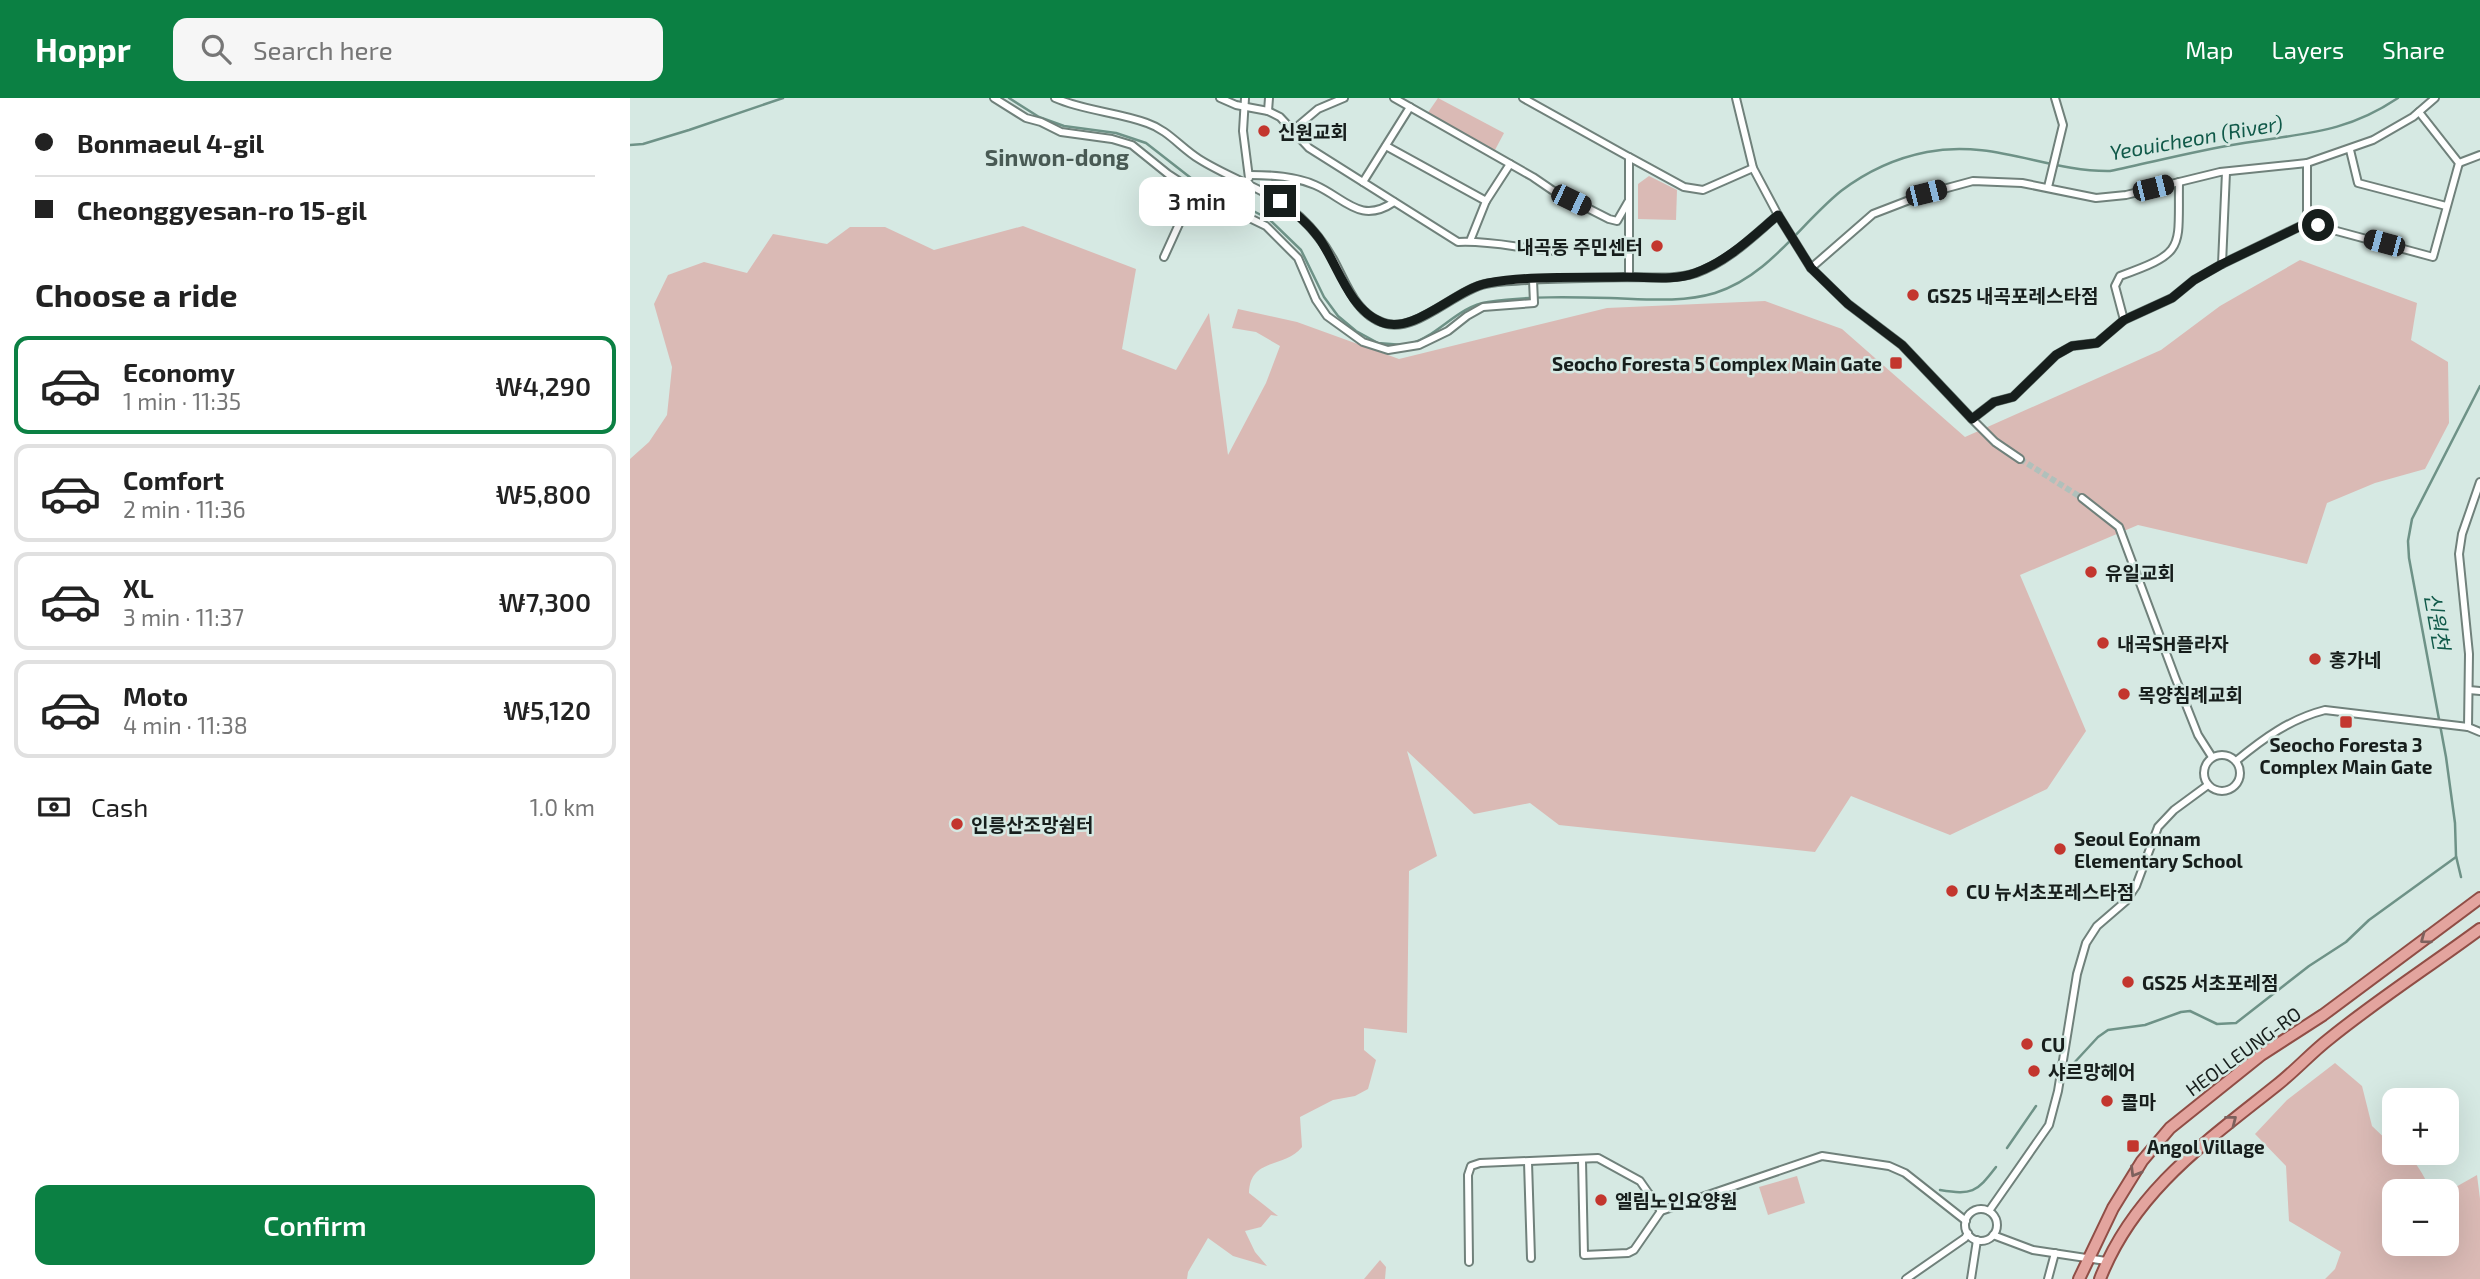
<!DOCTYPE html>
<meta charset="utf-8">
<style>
body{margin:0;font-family:"Exo 2","Noto Sans KR",sans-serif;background:#f6f6f6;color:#222;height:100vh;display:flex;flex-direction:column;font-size:26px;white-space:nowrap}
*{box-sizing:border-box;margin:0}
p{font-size:23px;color:#767676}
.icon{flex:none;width:38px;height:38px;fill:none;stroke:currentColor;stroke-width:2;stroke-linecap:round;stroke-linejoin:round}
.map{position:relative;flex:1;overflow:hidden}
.panel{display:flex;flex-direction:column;background:#fff;width:630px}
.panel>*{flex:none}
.hud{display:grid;align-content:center;height:154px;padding:0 35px;background:#fff}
.controls{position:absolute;left:1752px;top:990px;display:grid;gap:14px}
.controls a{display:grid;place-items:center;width:77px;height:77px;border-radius:14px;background:#fff;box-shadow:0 7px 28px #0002;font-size:35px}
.end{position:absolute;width:32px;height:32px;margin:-16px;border:9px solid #171e1c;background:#fff;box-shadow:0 0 0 4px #fff}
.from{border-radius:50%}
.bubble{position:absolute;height:49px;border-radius:14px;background:#fff;box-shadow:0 7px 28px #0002;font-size:23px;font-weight:600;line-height:49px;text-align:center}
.car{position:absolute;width:21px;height:42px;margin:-21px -10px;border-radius:9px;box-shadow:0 0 5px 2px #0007;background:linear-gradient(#222 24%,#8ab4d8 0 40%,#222 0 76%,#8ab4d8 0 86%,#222 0)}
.hud b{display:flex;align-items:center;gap:24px;height:66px;font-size:26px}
.hud b+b{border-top:2px solid #e0e0e0}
.hud i{width:18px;height:18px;background:#222}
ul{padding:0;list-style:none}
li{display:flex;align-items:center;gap:21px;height:98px;margin:0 14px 10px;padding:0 21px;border:4px solid #e0e0e0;border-radius:14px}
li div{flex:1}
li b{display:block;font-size:26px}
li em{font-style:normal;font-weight:600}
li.active{border-color:#0b8043}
li>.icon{width:63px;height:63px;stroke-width:1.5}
h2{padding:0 35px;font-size:32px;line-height:84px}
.pay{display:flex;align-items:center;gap:18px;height:77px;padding:0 35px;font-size:26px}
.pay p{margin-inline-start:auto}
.primary-button{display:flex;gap:14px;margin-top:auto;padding:14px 35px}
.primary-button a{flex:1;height:80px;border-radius:14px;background:#0b8043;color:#fff;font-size:28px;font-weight:600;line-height:80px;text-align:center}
header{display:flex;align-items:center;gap:42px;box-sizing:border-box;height:98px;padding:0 35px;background:#0b8043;color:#fff}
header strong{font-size:33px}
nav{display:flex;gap:38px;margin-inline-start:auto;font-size:24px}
.search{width:490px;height:63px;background:#f6f6f6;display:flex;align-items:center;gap:18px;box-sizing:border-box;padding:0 24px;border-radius:14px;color:#767676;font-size:26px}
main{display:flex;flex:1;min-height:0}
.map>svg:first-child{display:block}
.green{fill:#dabab5}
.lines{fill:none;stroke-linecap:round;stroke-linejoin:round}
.stream{stroke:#6e9287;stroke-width:2.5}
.street-tunnel{stroke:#b0c0bb;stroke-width:6;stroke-dasharray:6 3;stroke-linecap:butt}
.street-casing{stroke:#70817b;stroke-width:10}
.primary-casing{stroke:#904e46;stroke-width:14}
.street{stroke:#fff;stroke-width:6}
.primary{stroke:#e3a49e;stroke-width:10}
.oneway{stroke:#7d615d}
.route{stroke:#171e1c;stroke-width:9}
.poi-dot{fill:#c3362e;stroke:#d6e9e3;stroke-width:2.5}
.labels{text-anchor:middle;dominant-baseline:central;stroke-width:5;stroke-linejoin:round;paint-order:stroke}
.poi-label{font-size:19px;font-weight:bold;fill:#171e1c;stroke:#d6e9e3;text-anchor:start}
.street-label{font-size:19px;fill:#171e1c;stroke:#d6e9e3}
.water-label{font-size:21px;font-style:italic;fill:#105949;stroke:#d6e9e3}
.quarter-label{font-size:23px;font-weight:bold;fill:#495a54;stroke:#d6e9e3}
</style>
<header>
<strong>Hoppr</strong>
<div class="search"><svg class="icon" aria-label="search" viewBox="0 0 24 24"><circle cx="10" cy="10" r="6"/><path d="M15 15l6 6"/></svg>Search here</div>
<nav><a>Map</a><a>Layers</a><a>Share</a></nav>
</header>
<main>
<section class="panel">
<div class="hud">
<b><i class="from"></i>Bonmaeul 4-gil</b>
<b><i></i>Cheonggyesan-ro 15-gil</b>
</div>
<h2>Choose a ride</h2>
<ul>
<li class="active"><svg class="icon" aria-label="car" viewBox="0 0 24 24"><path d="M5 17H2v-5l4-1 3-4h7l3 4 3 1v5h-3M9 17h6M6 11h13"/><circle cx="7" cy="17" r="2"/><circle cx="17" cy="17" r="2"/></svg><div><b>Economy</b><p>1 min · 11:35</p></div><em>₩4,290</em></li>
<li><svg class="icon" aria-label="car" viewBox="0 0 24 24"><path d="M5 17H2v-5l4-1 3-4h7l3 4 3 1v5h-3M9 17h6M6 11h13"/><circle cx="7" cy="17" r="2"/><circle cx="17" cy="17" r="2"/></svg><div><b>Comfort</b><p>2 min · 11:36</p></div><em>₩5,800</em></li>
<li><svg class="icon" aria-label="car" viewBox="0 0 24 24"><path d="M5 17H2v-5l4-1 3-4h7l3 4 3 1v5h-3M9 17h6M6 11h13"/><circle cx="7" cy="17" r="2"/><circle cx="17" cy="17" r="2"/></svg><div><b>XL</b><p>3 min · 11:37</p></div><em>₩7,300</em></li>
<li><svg class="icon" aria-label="car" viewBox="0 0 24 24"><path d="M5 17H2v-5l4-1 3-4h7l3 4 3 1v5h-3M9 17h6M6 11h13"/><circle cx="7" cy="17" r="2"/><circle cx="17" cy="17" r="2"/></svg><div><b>Moto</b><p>4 min · 11:38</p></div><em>₩5,120</em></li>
</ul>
<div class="pay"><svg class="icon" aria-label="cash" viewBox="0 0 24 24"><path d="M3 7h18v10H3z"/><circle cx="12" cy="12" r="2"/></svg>Cash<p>1.0 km</p></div>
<div class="primary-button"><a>Confirm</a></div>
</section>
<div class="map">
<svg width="1850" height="1181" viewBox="0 0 1850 1181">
<rect width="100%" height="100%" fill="#d6e9e3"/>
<g class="green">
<polygon points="808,0 874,35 865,52 797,16"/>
<polygon points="1019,78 1047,92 1046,122 1008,121 1008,86"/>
<path d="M393 128 506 171 492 251 546 272 579 215 598 357 636 285 650 248 626 234 602 230 608 211 667 224 769 261 977 210 1135 203 1212 231 1335 339 1531 252 1590 208 1670 162 1787 205 1781 242 1818 264 1819 325 1795 371 1745 385 1697 405 1677 466 1508 427 1390 477 1456 633 1417 691 1320 737 1221 698 1185 754 929 727 900 705 844 716 777 653 807 758 779 773 777 935 734 930V952L746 962 738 991 725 998 703 1002 670 1019 672 1049C654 1071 620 1059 619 1095L648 1118 641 1117 631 1129 615 1133 625 1154 637 1168 603 1158 578 1140 558 1174 557 1181H0V361L19 344 37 317 42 269 24 206 38 177 74 164 117 175 143 136 197 146 220 129H255L304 152Z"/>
<path d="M1705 965 1732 988 1742 1028 1764 1049V1055C1787 1055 1792 1079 1803 1094H1764V1146H1816L1817 1094 1847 1077 1850 1101V1181H1695L1705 1171 1711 1154 1659 1123 1656 1068 1625 1036 1657 1002Z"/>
<polygon points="1167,1078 1175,1105 1138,1117 1129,1089"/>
<polygon points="750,1162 756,1169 755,1181 734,1181"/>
</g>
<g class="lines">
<g class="stream">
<polyline points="379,0 409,19 434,28 486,35 516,45 566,84 639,121 671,152 694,199 708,218 726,233 748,245 773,247"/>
<polyline points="0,47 13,46 59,32 153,0"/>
<path d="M780 246C808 238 828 208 858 204 898 198 940 199 980 200 1014 201 1052 205 1085 195 1139 178 1169 127 1211 93 1236 74 1266 60 1297 54 1364 41 1417 74 1480 73 1523 64 1565 53 1608 46 1670 35 1713 37 1768 0"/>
<polyline points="1831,779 1826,758 1825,725 1816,659 1779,460 1778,443 1782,421 1850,288"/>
<polyline points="1443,966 1468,939 1478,932 1515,927 1551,914 1560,913 1587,926 1606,925 1679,868 1716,844 1739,822 1826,759"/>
<polyline points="1377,1050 1406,1008"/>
<path d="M1310 1092C1342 1097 1346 1095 1366 1069"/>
</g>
<polyline class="street-tunnel" points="1390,361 1452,400"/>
<defs>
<g id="street">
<polyline points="364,0 396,20 411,24 431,34 482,41 502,47 538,76 564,93 636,128 668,160 686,202 697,218 733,244 758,252 789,247 818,233 837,218 853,209 904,205 903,182"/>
<path d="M425 0C455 13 487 14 517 25 538 32 551 50 569 61 602 82 641 92 670 119 683 131 694 145 703 161 716 184 725 216 754 225 785 236 824 193 855 186 868 183 883 183 897 182 931 180 964 180 998 179 1020 179 1044 182 1066 175 1099 163 1122 139 1148 117"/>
<path d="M590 0 606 7 638 13 650 19 679 50 828 144C865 142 898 153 933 153"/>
<polyline points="615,0 613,33 619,80"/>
<polyline points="764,0 903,79 922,92 979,121 987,123 998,104"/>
<polyline points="893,0 999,59 999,179"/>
<polyline points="1106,0 1123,70 1148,117 1181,170 1218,206 1272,247 1342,321 1365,344 1390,361"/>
<polyline points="638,13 639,0"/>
<polyline points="662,33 688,11 714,0"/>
<polyline points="756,48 856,103"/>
<polyline points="1720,52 1728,85 1816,108"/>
<polyline points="999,59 1054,89 1073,92 1123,70"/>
<polyline points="1677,65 1677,125 1803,159 1829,65 1789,14"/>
<polyline points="1829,65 1850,57"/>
<path d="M620 77C641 77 665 78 685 87 715 100 730 127 764 104"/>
<polyline points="733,84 780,9"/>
<polyline points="1418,89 1433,27 1425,0"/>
<polyline points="840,143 856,103 880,66"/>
<polyline points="534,159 564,93"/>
<polyline points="1592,166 1596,74"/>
<polyline points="1181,170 1243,116 1295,96 1343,83 1392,85 1466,100 1496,97 1590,74 1677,65 1743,42 1783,19 1805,0"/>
<path d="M1494 222 1485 188 1490 178C1557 154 1548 151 1549 84"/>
<polyline points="1342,321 1364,304 1383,299 1426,257 1442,248 1467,245 1494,222 1542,200 1564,182 1592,166 1677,125"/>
<polyline points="1452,400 1489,429 1545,579 1568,637 1582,659"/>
<polyline points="1839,592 1850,593"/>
<polyline points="1838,629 1839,556 1829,456 1832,436 1850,384"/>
<circle cx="1592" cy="675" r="18"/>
<path d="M1606 663C1634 640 1660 621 1695 612L1838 629 1850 634"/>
<polyline points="952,1062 954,1157 998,1155 1004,1152 1031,1113"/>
<polyline points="898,1064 901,1160"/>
<circle cx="1351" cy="1127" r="16"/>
<polyline points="1359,1113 1419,1027 1428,993 1447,876 1456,845 1467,828 1496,803 1506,788 1528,729 1544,712 1578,687"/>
<polyline points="1363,1137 1403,1152 1476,1163"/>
<polyline points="839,1164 838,1077 841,1068 850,1065 968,1060 1010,1083 1031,1113 1192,1058 1259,1068 1275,1075 1336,1123"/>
<polyline points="1276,1181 1335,1140 1338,1135"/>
<polyline points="1341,1181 1347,1142"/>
<polyline points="1418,1181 1425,1155"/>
</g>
<g id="primary">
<polyline points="1449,1181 1483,1110 1512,1063 1540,1030 1631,957 1693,917 1850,800"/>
<path d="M1470 1181C1504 1093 1577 1043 1647 987 1665 973 1681 955 1699 941 1747 902 1800 868 1850 831"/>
</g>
</defs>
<use href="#street" class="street-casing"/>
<use href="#primary" class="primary-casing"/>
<use href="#street" class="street"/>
<use href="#primary" class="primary"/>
</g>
<defs><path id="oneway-chevron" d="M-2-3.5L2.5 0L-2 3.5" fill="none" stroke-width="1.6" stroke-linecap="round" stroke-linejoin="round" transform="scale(1.75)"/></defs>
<g class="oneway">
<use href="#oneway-chevron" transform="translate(1795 841) rotate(143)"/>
<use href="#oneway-chevron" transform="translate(1602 1022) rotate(-38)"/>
<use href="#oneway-chevron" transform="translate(1505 1074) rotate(121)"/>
</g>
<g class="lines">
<path class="route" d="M650 103C664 114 678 125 689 140 708 167 718 210 751 224 783 238 825 191 858 185 902 177 951 180 997 179 1019 179 1043 183 1065 175 1098 163 1122 139 1148 117L1181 170 1218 206 1272 247 1342 321 1364 304 1383 299 1426 257 1442 248 1467 245 1494 222 1542 200 1564 182 1592 166 1677 125 1688 127"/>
</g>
<g class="poi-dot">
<circle cx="634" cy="33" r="7"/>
<circle cx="1027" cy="148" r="7"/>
<circle cx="1283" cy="197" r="7"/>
<rect x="1259" y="258" width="14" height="14" rx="3.5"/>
<circle cx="1461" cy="474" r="7"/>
<circle cx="1473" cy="545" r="7"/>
<circle cx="1685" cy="561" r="7"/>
<circle cx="1494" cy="596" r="7"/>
<rect x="1709" y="617" width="14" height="14" rx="3.5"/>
<circle cx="327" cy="726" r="7"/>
<circle cx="1430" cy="751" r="7"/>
<circle cx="1322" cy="793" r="7"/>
<circle cx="1498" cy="884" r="7"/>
<circle cx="1397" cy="946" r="7"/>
<circle cx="1404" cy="973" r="7"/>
<circle cx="1477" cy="1003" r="7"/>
<rect x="1496" y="1041" width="14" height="14" rx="3.5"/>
<circle cx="971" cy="1102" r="7"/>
</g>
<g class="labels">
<g class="poi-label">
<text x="648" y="33">신원교회</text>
<text x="1013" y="148" text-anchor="end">내곡동 주민센터</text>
<text x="1297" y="197">GS25 내곡포레스타점</text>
<text x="1252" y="265" text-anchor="end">Seocho Foresta 5 Complex Main Gate</text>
<text x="1475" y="474">유일교회</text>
<text x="1487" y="545">내곡SH플라자</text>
<text x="1699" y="561">홍가네</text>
<text x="1508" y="596">목양침례교회</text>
<text x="1716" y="646" text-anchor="middle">Seocho Foresta 3<tspan x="1716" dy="22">Complex Main Gate</tspan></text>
<text x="341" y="726">인릉산조망쉼터</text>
<text x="1444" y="740">Seoul Eonnam<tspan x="1444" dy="22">Elementary School</tspan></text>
<text x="1336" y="793">CU 뉴서초포레스타점</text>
<text x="1512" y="884">GS25 서초포레점</text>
<text x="1411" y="946">CU</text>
<text x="1418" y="973">샤르망헤어</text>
<text x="1491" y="1003">콜마</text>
<text x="1517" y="1048">Angol Village</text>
<text x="985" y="1102">엘림노인요양원</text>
</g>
<g class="street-label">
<text transform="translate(1613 953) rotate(-36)">HEOLLEUNG-RO</text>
</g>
<g class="water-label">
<text transform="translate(1566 39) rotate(-10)">Yeouicheon (River)</text>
<text transform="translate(1808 523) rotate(80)">신원천</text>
</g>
<g class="quarter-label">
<text x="427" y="59">Sinwon-dong</text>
</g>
</g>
</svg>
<div class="controls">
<a>+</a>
<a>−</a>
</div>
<i class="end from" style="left:1688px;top:127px"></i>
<i class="end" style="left:650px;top:103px"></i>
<div class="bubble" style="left:509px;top:79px;width:116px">3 min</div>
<i class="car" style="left:1523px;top:90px;rotate:76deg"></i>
<i class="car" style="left:1296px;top:95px;rotate:76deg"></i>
<i class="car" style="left:941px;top:102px;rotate:116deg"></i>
<i class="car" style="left:1754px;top:145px;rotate:285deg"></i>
</div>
</main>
